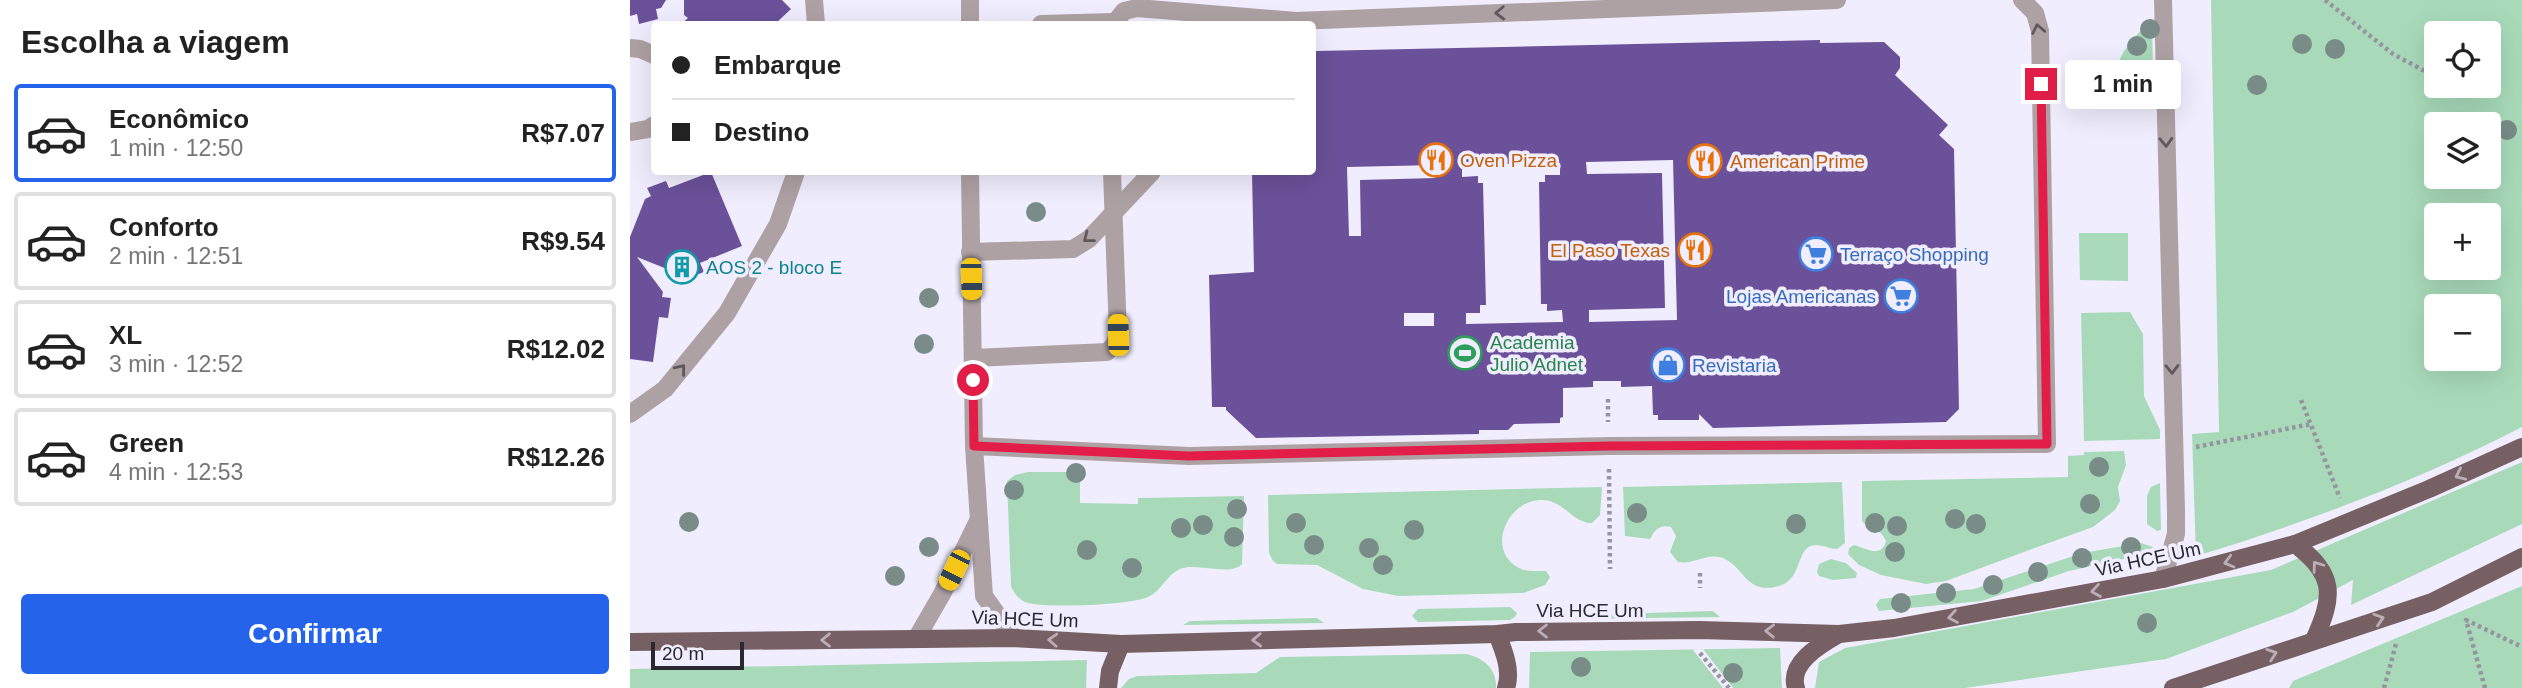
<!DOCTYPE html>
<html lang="pt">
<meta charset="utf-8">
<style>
body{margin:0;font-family:Helvetica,sans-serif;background:#f2f2f2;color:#222;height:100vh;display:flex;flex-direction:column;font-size:26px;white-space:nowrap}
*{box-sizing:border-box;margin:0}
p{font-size:23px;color:#767676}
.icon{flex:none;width:38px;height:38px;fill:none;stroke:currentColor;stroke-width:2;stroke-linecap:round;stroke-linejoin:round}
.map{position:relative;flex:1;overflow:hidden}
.drawer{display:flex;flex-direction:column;background:#fff;width:630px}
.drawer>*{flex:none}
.banner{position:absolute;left:21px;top:21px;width:665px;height:154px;border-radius:7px;box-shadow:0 7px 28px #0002;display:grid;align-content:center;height:154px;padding:0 21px;background:#fff}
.buttons{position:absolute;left:1794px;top:21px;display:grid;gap:14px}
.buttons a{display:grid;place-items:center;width:77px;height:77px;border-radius:7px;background:#fff;box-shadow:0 7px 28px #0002;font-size:35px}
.scale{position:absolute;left:21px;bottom:18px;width:93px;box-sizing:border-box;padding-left:7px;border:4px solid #2a2932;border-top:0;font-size:19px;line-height:24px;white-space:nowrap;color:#2a2932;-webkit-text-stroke:5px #f0eefe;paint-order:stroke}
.end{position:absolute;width:32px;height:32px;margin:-16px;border:9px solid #e11d48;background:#fff;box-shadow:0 0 0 4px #fff}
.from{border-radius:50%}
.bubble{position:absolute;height:49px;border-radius:7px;background:#fff;box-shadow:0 7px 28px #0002;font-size:23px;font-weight:600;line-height:49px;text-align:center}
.car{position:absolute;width:21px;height:42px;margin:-21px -10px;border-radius:9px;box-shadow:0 0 5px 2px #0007;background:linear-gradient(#f5c518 24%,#345 0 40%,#f5c518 0 76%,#345 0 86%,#f5c518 0)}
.banner b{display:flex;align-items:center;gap:24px;height:66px;font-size:26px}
.banner b+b{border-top:2px solid #e0e0e0}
.banner i{width:18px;height:18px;background:#222}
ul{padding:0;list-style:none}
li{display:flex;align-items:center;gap:21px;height:98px;margin:0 14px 10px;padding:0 7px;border:4px solid #e0e0e0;border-radius:7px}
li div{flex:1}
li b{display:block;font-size:26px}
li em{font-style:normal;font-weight:600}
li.active{border-color:#2563eb}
li>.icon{width:63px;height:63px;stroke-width:1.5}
h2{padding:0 21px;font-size:32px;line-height:84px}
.button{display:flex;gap:14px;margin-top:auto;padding:14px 21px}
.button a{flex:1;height:80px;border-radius:7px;background:#2563eb;color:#fff;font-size:28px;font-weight:600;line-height:80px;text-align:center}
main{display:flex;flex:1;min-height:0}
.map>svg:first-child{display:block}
.green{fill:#a8dab9;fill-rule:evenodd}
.building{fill:#6b5199;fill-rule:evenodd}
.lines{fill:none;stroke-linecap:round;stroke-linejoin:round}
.path{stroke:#9694a1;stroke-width:4.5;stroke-dasharray:3.5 3.5;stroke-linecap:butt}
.minor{stroke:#aea1a3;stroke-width:18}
.major{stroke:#776063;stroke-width:18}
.tree{fill:#798c88}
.oneway{stroke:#5f595f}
.oneway2{stroke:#baaeb8}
.route{stroke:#e11d48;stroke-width:9}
.labels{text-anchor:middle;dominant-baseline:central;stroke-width:7;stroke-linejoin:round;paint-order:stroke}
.food-label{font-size:19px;fill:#c56008;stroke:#f0eefe;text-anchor:start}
.shop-label{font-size:19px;fill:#366cbe;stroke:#f0eefe;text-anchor:start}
.culture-label{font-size:19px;fill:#0d838f;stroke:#f0eefe;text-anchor:start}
.leisure-label{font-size:19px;fill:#27864d;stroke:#f0eefe;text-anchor:start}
.street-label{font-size:19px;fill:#2a2932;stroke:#f0eefe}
</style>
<main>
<section class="drawer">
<h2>Escolha a viagem</h2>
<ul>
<li class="active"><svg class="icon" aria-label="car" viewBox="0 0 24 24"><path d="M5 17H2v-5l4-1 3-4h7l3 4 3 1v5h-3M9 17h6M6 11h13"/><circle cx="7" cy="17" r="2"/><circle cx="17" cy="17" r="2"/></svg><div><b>Econômico</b><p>1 min · 12:50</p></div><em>R$7.07</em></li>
<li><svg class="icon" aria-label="car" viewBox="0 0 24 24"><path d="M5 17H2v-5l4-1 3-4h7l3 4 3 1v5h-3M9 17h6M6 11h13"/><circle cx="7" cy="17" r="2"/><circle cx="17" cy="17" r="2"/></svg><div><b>Conforto</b><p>2 min · 12:51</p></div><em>R$9.54</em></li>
<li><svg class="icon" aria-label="car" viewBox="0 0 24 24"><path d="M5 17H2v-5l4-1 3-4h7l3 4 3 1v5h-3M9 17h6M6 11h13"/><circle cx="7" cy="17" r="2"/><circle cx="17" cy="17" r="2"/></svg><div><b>XL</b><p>3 min · 12:52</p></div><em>R$12.02</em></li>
<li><svg class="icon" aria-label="car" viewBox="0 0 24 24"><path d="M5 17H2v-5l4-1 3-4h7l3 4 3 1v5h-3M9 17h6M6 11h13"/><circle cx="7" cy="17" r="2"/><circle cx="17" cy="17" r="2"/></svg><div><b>Green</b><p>4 min · 12:53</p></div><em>R$12.26</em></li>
</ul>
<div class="button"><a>Confirmar</a></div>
</section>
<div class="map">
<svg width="1892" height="688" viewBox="0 0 1892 688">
<rect width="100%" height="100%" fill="#f0eefe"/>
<g class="green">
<path d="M1581 0H1892V427C1787 481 1678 522 1566 556L1562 434 1589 432ZM1806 33H1858V86H1806ZM1806 124H1858V177H1806ZM1806 215H1858V268H1806ZM1806 306H1858V359H1806Z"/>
<path d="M1522 18 1523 72 1487 73C1486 53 1510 33 1522 18Z"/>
<polygon points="1449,233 1498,233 1498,281 1450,280"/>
<polygon points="1500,312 1513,334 1514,396 1530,430 1530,439 1454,441 1451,313"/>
<path d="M1494 451 1496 465 1488 487 1490 501 1485 510 1463 527 1402 549 1316 581 1296 584 1251 575 1229 565 1218 554 1219 548 1224 545C1236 548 1251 559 1256 541 1249 526 1239 530 1232 521V481L1438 477V456L1454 455V452Z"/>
<polygon points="1892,462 1892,524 1721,605 1723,580 1663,612 1536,659 1335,688 1185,688 1189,662 1215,648 1641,570"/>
<path d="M398 472H450V503L508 504V498L614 496 612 564C600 577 567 562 550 569 536 575 532 591 518 597 501 605 412 609 395 602 388 598 384 594 381 586L377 481 385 475Z"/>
<path d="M1212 482 1215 543 1207 549C1200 549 1193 545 1186 545 1165 545 1174 579 1149 586 1117 595 1115 569 1095 559 1078 551 1065 565 1048 562L1040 552 1046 536 1041 527C1030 524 1025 529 1020 539L995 536 993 487Z"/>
<polygon points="1530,483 1531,530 1527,531 1517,524 1517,496 1521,487"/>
<path d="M972 487 970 515 962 523C941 524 932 494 903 501 874 508 858 552 889 568 897 572 907 571 916 571L920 577 915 585 893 593 768 596 733 589 687 565 647 564 643 561 639 553 638 495Z"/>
<polygon points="1511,543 1523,547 1512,555 1439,571 1352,601 1249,611 1246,605 1250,599 1344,589 1452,553"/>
<polygon points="1201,559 1216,563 1227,573 1226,578 1203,580 1189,576 1187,572 1189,564"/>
<polygon points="1892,586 1892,688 1659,688 1663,681"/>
<polygon points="880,607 887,613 885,617 880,620 788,622 782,616 788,609"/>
<polygon points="1083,611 1090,617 943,619 948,615"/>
<polygon points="687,618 694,623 553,625 560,621"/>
<polygon points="1150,648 1152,688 1103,688 1073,649 1063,650 1093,688 899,688 900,652"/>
<path d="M836 654C854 658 867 669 866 688H491L499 679 507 676 626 673 650 657Z"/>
<polygon points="457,660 456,688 0,688 0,669"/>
</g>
<g class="building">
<polygon points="0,0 36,0 31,8 26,9 28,19 9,24 7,14 0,16"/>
<polygon points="54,0 152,0 161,9 145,24 51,24 58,18 54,15"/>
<path d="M1190 40V43L1254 42 1270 57V68L1265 75 1318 125 1309 135 1324 149 1329 409 1316 422 1083 428 1069 414V420H1028V415H1023L1022 386 991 387V381H963V387L933 388V417L930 418V423L884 424 878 430H849V434L626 438 596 410V407H582L579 275 624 272 622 172H682V54L686 51ZM1043 160 1047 320 959 322V310L1035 308 1032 173 957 174 956 162ZM930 163V175H915V182H909L911 304H917V311L932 310 933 322 836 324V313H850V305H856L853 183H848V176L832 177V165ZM806 165 805 178 730 180 731 236H719L717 167ZM774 313H804V326H774Z"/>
<polygon points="81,172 112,246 70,263 74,272 55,279 52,271 47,273 7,257 33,292 32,297 41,298 38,318 29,317 23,362 0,359 0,237 15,199 21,196 17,188 36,181 39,188"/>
</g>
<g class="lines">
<g class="path">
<polyline points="1695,0 1763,54 1806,77"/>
<polyline points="1823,86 1827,88"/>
<polyline points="978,399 978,422"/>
<polyline points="1671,400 1710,498"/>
<polyline points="1566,447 1681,424"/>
<polyline points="979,469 980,569"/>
<polyline points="1070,573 1070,588"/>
<polyline points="1070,653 1099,688"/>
<polyline points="1754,688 1766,644"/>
<polyline points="1855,688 1836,620 1892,647"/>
</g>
<g class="minor">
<polyline points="184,0 186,24"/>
<polyline points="340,0 340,24"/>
<polyline points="1533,0 1546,511 1546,534 1533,579"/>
<polyline points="411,24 484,22"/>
<polyline points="484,24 494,11 507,8 666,21"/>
<polyline points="662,24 666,21 1207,0"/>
<polyline points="0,48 10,49 24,55"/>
<polyline points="0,132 18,129 24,125"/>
<polyline points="340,172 344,446 354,596 384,638"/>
<polyline points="340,252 443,249 459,239 522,172"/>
<polyline points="343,358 477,352 484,345 488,335 482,172"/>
<polyline points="0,414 35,389 97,313 148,224 166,172"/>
<polyline points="344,446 559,456 979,446 1417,444 1410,31 1405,13 1392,0"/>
<polyline points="286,639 312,594 348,521"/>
</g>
<g class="major">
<path d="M1665 544C1706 575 1704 596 1684 640"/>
<path d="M867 634C874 651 882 671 876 688"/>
<polyline points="0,642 384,638 491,644 867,634 886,632 1069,630 1209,634 1264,628 1533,579 1665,544 1799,489 1892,447"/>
<polyline points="478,688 480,671 491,644"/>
<path d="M1166 688C1158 663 1190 645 1209 634"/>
<polyline points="1543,688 1802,602 1892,557"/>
</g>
</g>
<g class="tree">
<circle cx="1520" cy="29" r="10"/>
<circle cx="1672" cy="44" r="10"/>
<circle cx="1507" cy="46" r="10"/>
<circle cx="1705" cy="49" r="10"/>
<circle cx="1627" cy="85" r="10"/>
<circle cx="1877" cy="130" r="10"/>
<circle cx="406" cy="212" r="10"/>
<circle cx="299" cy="298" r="10"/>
<circle cx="294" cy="344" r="10"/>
<circle cx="1469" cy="467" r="10"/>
<circle cx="446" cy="473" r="10"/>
<circle cx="384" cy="490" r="10"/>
<circle cx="1460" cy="504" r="10"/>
<circle cx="607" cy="509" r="10"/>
<circle cx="1007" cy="513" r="10"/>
<circle cx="1325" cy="519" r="10"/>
<circle cx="59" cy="522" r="10"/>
<circle cx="666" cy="523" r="10"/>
<circle cx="1245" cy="523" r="10"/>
<circle cx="1166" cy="524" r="10"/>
<circle cx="1346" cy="524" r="10"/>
<circle cx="573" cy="525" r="10"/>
<circle cx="1267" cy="526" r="10"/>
<circle cx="551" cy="528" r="10"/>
<circle cx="784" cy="530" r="10"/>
<circle cx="604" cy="537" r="10"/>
<circle cx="684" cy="545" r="10"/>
<circle cx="299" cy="547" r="10"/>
<circle cx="1501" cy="547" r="10"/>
<circle cx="739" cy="548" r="10"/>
<circle cx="457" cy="550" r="10"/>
<circle cx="1265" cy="552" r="10"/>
<circle cx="1452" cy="558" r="10"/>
<circle cx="753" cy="565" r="10"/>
<circle cx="502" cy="568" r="10"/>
<circle cx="1408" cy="572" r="10"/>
<circle cx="265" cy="576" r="10"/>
<circle cx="1363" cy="585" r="10"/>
<circle cx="1316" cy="593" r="10"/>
<circle cx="1271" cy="603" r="10"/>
<circle cx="1517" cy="623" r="10"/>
<circle cx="951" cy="667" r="10"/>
<circle cx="1103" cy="673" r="10"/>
</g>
<defs><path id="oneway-chevron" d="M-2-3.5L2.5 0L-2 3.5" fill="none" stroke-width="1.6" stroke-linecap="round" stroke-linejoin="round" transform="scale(1.75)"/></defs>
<g class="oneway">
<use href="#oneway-chevron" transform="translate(870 13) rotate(178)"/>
<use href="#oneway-chevron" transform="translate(1408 29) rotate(-101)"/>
<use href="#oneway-chevron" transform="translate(1536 142) rotate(88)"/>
<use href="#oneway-chevron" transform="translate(458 238) rotate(142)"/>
<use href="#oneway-chevron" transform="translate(51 369) rotate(-51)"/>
<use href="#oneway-chevron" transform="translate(1542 369) rotate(89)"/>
</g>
<g class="oneway2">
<use href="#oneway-chevron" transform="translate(1830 475) rotate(155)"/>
<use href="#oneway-chevron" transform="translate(1599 562) rotate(165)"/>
<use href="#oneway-chevron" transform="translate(1687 566) rotate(-126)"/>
<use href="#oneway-chevron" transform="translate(1466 591) rotate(170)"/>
<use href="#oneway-chevron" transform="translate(1323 617) rotate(170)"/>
<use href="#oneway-chevron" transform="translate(1749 619) rotate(-18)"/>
<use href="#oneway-chevron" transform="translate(913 631) rotate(180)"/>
<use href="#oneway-chevron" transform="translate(1140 631) rotate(-179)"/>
<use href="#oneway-chevron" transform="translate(196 640) rotate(179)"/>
<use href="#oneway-chevron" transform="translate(423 640) rotate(-177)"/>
<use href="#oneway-chevron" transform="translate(627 640) rotate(178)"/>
<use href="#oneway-chevron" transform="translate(1642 654) rotate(-19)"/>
</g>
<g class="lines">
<polyline class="route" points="343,380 344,446 559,456 979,446 1417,444 1411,84"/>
</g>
<defs>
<symbol id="restaurant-ring" viewBox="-11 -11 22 22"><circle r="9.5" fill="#f0eefe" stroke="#e8710a" stroke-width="1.5"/><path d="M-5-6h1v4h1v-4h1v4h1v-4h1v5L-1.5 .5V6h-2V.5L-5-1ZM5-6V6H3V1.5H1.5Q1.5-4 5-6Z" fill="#e8710a"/></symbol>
<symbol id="supermarket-ring" viewBox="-11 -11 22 22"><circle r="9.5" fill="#f0eefe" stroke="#3f7fe0" stroke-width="1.5"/><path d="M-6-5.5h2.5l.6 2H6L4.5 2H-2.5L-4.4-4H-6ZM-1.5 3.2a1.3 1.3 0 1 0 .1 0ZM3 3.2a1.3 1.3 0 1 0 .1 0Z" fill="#3f7fe0"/></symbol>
<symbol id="building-ring" viewBox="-11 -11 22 22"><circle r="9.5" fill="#f0eefe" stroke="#0f9aa8" stroke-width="1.5"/><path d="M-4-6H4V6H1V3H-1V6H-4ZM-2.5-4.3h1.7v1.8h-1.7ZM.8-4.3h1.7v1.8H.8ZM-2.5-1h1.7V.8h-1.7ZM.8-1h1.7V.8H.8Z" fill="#0f9aa8"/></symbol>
<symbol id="stadium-ring" viewBox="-11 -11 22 22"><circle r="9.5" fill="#f0eefe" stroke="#2e9e5b" stroke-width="1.5"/><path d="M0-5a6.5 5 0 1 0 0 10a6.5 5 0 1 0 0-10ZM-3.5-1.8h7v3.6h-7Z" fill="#2e9e5b"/></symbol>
<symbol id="shop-ring" viewBox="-11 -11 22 22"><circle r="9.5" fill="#f0eefe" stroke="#3f7fe0" stroke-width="1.5"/><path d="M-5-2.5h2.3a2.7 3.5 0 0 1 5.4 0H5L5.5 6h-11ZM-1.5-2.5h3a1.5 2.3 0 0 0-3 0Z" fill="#3f7fe0"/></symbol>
</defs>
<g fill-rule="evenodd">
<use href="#restaurant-ring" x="787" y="141" width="38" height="38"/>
<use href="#restaurant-ring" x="1056" y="142" width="38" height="38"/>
<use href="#restaurant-ring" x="1046" y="231" width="38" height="38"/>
<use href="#supermarket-ring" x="1167" y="235" width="38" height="38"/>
<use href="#building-ring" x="33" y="248" width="38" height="38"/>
<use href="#supermarket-ring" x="1252" y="277" width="38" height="38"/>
<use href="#stadium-ring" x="816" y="334" width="38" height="38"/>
<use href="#shop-ring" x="1019" y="346" width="38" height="38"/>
</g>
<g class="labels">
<g class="food-label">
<text x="830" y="160">Oven Pizza</text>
<text x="1100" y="161">American Prime</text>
<text x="1040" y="250" text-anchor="end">El Paso Texas</text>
</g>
<g class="shop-label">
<text x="1210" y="254">Terraço Shopping</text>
<text x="1246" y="296" text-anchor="end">Lojas Americanas</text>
<text x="1062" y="365">Revistaria</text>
</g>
<g class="culture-label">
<text x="76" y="267">AOS 2 - bloco E</text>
</g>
<g class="leisure-label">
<text x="860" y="342">Academia<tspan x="860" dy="22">Julio Adnet</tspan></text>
</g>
<g class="street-label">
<text transform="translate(1518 559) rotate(-12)">Via HCE Um</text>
<text x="960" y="610">Via HCE Um</text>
<text transform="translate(395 619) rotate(2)">Via HCE Um</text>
</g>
</g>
</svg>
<div class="buttons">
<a><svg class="icon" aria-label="locate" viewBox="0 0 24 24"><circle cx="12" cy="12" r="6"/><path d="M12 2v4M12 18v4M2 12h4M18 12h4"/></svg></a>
<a><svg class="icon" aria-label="layers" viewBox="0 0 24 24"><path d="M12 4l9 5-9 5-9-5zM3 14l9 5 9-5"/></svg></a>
<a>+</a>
<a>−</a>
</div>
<div class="scale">20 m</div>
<i class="end from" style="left:343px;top:380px"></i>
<i class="end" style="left:1411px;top:84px"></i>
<div class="bubble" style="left:1435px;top:60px;width:116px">1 min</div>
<i class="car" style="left:341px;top:279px;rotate:178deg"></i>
<i class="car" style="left:488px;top:335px;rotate:358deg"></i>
<i class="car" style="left:324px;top:570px;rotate:206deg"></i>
<div class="banner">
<b><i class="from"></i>Embarque</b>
<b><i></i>Destino</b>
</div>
</div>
</main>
